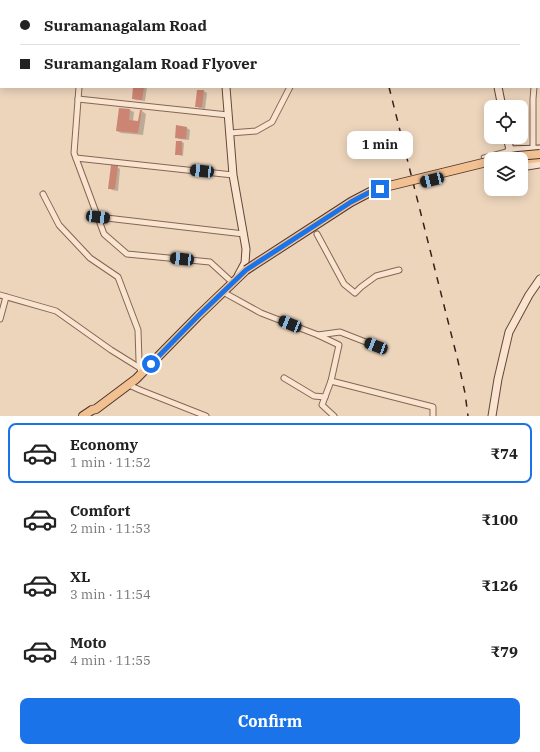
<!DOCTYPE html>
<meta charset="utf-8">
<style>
body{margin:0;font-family:"IBM Plex Serif",serif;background:#f2f2f2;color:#222;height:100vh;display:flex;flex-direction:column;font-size:15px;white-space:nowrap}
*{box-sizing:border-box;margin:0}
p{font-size:13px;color:#767676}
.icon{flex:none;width:22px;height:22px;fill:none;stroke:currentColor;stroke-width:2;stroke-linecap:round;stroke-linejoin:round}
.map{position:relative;height:416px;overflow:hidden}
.details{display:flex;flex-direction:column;background:#fff;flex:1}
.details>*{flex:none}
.guide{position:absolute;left:0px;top:0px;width:540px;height:88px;box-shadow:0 2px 10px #0003;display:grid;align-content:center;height:88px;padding:0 20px;background:#fff}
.buttons{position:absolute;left:484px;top:100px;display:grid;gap:8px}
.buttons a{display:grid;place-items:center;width:44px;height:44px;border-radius:8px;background:#fff;box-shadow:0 2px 10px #0003;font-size:20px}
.end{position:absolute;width:18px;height:18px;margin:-9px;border:5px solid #1a73e8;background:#fff;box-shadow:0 0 0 2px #fff}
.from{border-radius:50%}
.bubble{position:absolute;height:28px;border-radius:8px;background:#fff;box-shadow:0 2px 10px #0003;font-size:13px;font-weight:700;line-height:28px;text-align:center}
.car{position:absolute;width:12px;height:24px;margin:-12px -6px;border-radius:5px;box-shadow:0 0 3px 1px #0007;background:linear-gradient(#222 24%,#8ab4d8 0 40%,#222 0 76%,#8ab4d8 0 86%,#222 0)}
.guide b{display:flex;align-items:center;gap:14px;height:38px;font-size:15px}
.guide b+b{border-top:1px solid #e0e0e0}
.guide i{width:10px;height:10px;background:#222}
ul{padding:7px 0 0;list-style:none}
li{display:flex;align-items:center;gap:12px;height:60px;margin:0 8px 6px;padding:0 12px;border:2px solid transparent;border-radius:8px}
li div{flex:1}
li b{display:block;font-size:15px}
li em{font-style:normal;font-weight:700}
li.active{border-color:#1a73e8}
li>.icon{width:36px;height:36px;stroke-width:1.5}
.button{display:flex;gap:8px;margin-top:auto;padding:8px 20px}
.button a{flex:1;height:46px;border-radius:8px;background:#1a73e8;color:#fff;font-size:16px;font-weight:700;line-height:46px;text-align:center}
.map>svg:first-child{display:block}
.shadow{fill:#0003}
.building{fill:#cc8572}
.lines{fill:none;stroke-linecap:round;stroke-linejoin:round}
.lane-casing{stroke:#856656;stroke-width:4.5}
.street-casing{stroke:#856656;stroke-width:7}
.secondary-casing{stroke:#664739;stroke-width:9}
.primary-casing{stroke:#52352b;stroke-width:10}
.lane{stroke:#f9e4cf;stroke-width:2.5}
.street{stroke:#f9e4cf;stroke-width:5}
.secondary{stroke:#f9e4cf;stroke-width:7}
.primary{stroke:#f2c192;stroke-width:8}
.rail{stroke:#34221b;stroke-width:1.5;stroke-dasharray:7 7;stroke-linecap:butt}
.primary-bridge-casing{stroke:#52352b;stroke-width:10;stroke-linecap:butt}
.primary-bridge{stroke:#f2c192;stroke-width:8}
.route{stroke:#1a73e8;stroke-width:5}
</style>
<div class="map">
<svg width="540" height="416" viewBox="0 0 540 416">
<rect width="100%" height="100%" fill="#edd5bc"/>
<g class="shadow">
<polygon points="134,87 147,87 145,101 136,100 133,98"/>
<polygon points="204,91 207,93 205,109 199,108 196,106"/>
<polygon points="130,110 134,112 133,121 139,122 142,111 146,114 143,135 121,133 117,131"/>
<polygon points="187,128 190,130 189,140 179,139 176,137"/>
<polygon points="177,142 182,142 184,143 183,156 178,155 176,154"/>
<polygon points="117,167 120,169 118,191 112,190 109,188"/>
</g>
<g class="building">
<polygon points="133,87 144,87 142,100 132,99"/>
<polygon points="197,90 204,90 202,107 195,107"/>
<polygon points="119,108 130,109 129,120 138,121 140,110 142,110 138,133 116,131"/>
<polygon points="176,125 187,127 186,139 175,138"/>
<polygon points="176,141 182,141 182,155 175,155"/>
<polygon points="111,165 118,166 115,189 108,189"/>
</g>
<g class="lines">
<defs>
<polyline id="lane" points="483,157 509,150"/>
<g id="street">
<polyline points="333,1 333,0"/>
<polyline points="539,59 540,55"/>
<polyline points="79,87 74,153 104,234 127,254 210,262 233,283"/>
<polyline points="78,99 228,115"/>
<polyline points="230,133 256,131 272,122 290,87"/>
<polyline points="533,149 533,99 534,87"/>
<polyline points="76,158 233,175"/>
<polyline points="43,194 59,225 90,258 118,277 138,330 139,361 141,374"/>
<polyline points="98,217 244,234"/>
<polyline points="317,234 344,284 355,293 361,287 376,276 399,270"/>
<polyline points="223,292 261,313 318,335 339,345 331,381 433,407 433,416"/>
<polyline points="0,295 56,311 111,350 140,368"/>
<polyline points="0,319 6,297"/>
<polyline points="318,335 340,332 376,346"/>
<polyline points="284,378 314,396 325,397"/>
<polyline points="331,381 322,405 334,416"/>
<polyline points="129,385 140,390 206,416"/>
</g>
<g id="secondary">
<polyline points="220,0 220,1"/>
<polyline points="483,0 483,1"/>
<polyline points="226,87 233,175 246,249 245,263 238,276"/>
<polyline points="498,87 502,107"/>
<polyline points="507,137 511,154"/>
<polyline points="509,150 540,149"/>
<polyline points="521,167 540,164"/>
<polyline points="492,416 498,379 509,332 529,295 540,279"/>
</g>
<g id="primary">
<polyline points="521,160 540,158"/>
<polyline points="83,416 92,410 96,409 136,379 198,316 246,270"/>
</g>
</defs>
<use href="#lane" class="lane-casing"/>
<use href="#street" class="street-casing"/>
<use href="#secondary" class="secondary-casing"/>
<use href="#primary" class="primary-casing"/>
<use href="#lane" class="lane"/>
<use href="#street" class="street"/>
<use href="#secondary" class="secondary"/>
<use href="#primary" class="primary"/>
<g class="rail">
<polyline points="367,0 368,1"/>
<polyline points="389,87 458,361 465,393 468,416"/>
</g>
<defs>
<g id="primary-bridge">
<polyline points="500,159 518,156 540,154"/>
<polyline points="246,270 351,202 370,192 389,186 491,161"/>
</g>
</defs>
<use href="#primary-bridge" class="primary-bridge-casing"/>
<use href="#primary-bridge" class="primary-bridge"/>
</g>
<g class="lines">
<polyline class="route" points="151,364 198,316 246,270 351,202 370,192 380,189"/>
</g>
</svg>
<div class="buttons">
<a><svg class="icon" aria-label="locate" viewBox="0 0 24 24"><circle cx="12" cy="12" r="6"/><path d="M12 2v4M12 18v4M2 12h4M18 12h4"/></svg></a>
<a><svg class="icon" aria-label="layers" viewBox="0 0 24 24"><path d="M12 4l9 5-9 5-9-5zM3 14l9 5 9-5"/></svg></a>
</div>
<i class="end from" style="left:151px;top:364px"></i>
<i class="end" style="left:380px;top:189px"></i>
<div class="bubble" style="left:347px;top:131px;width:66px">1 min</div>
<i class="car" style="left:202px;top:171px;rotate:276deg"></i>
<i class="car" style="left:432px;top:180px;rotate:256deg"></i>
<i class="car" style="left:98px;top:217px;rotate:97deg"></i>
<i class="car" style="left:182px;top:259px;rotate:276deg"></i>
<i class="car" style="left:290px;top:324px;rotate:292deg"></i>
<i class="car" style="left:376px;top:346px;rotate:291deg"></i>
<div class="guide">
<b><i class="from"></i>Suramanagalam Road</b>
<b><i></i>Suramangalam Road Flyover</b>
</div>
</div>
<section class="details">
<ul>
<li class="active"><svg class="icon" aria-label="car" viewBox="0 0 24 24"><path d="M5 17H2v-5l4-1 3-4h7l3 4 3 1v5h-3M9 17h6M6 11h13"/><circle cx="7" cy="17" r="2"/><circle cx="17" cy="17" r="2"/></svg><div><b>Economy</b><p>1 min · 11:52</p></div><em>₹74</em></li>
<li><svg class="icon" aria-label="car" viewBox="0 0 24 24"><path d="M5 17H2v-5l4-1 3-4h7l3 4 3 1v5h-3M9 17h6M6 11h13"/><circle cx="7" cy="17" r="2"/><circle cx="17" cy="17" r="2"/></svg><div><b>Comfort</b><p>2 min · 11:53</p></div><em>₹100</em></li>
<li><svg class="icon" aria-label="car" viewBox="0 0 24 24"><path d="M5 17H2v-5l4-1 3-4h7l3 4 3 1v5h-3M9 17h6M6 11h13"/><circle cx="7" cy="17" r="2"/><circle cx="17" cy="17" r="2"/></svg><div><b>XL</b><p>3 min · 11:54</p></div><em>₹126</em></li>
<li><svg class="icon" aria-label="car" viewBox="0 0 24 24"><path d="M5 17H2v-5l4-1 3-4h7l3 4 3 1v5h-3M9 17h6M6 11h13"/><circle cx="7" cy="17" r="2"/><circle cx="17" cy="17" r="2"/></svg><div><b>Moto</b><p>4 min · 11:55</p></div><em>₹79</em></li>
</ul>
<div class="button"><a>Confirm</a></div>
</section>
